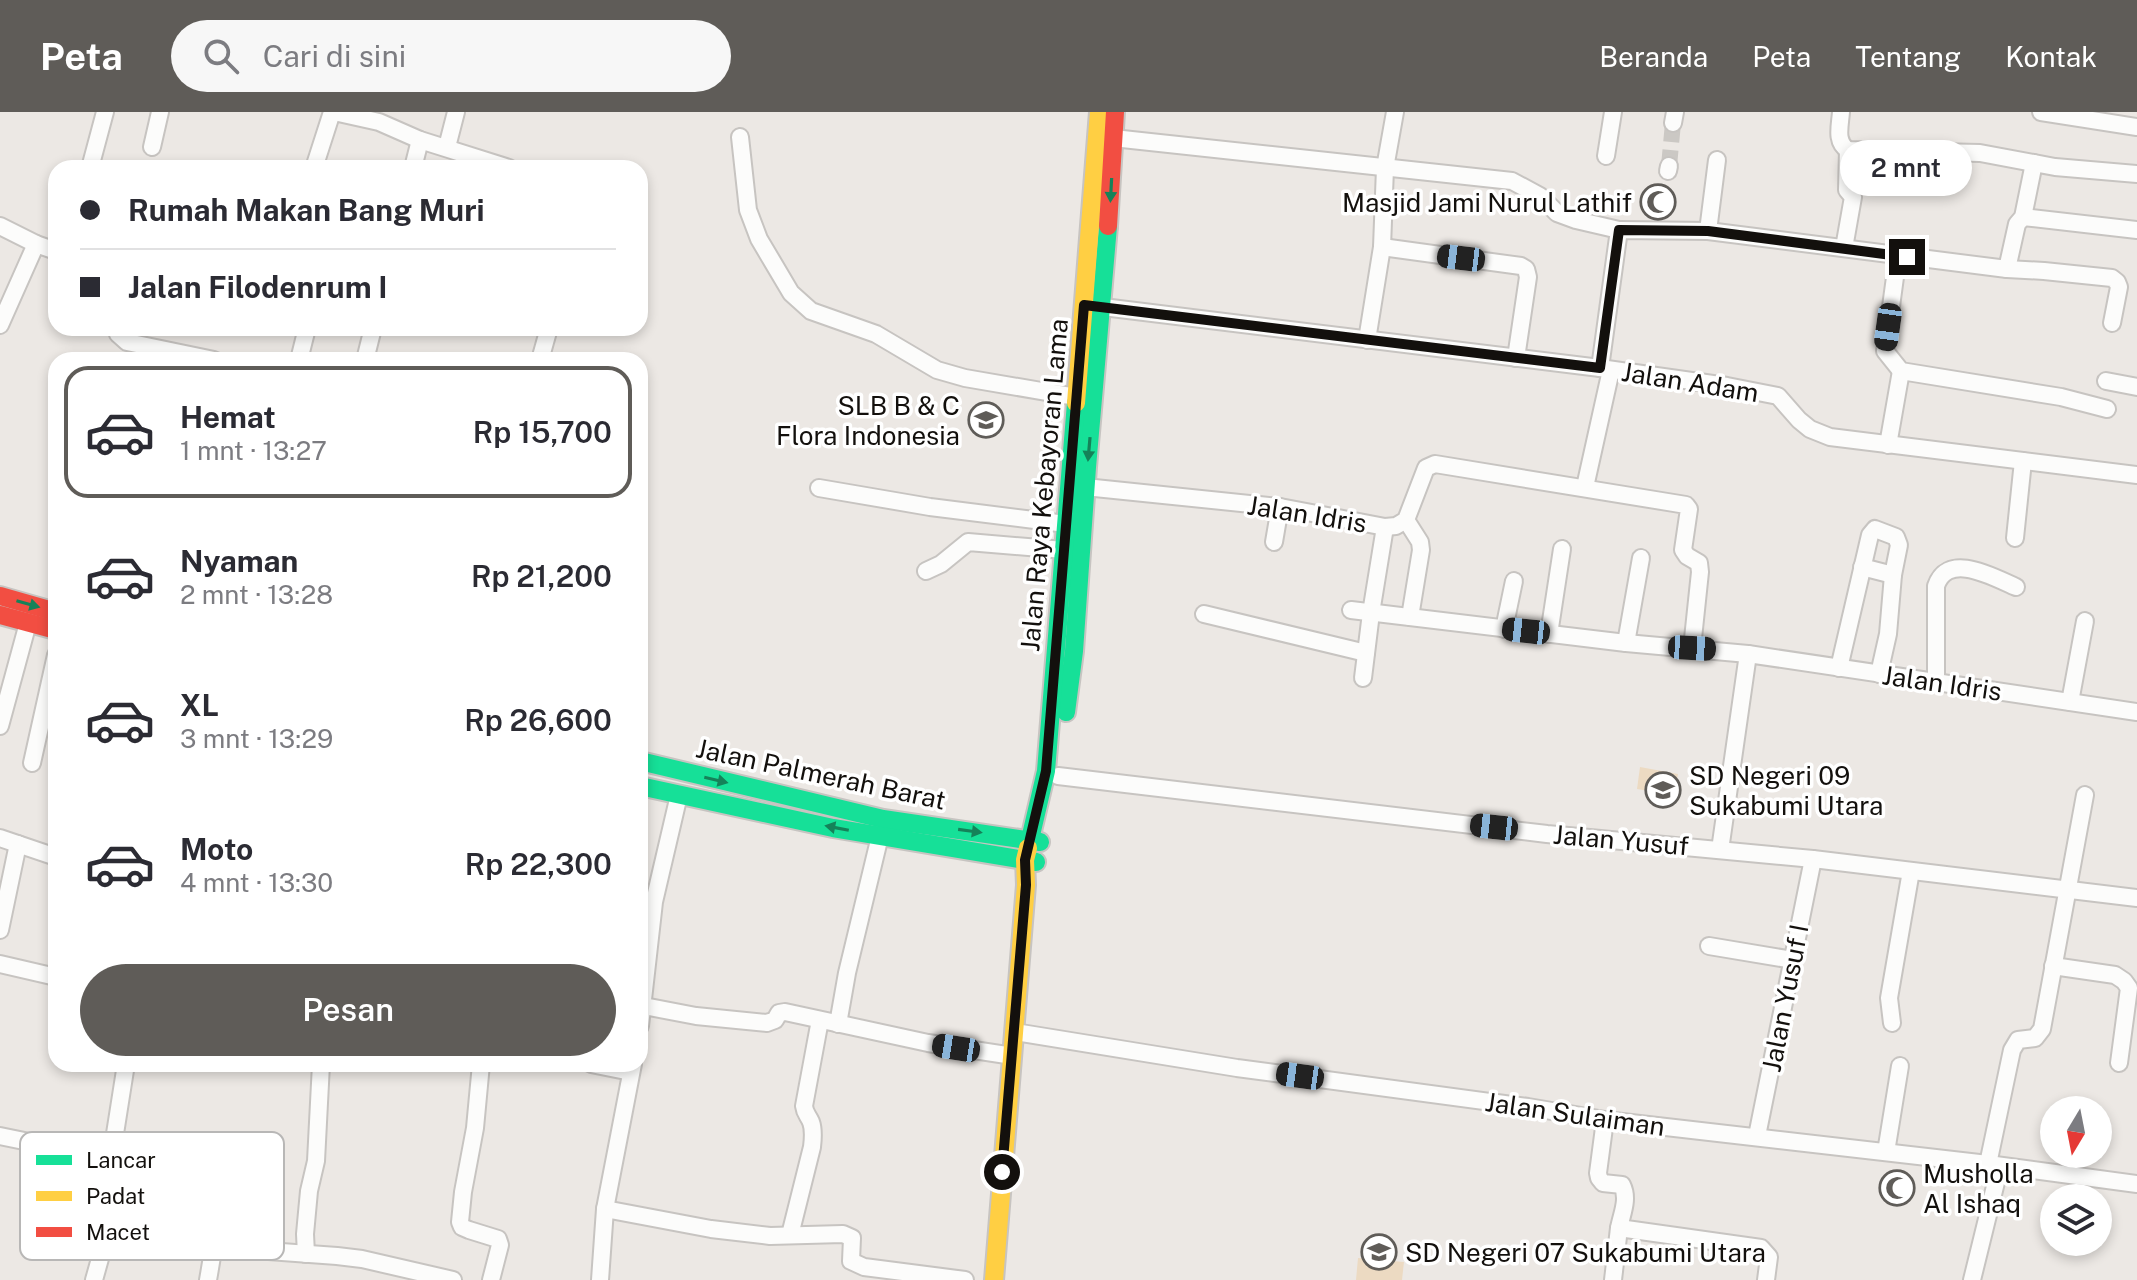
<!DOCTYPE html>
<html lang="id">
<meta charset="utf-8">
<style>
body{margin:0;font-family:"Public Sans",sans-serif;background:#f7f7f7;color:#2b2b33;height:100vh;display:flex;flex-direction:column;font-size:30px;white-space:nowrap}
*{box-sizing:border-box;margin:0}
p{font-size:26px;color:#7c7c81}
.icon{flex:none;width:44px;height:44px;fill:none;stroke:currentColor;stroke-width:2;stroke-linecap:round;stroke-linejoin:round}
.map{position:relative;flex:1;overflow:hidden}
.side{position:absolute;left:48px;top:240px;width:600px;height:720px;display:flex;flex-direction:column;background:#fff;border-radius:24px;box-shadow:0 4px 12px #0003}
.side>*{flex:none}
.top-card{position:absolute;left:48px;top:48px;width:600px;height:176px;border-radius:24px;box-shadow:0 4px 12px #0003;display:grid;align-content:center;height:176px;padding:0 32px;background:#fff}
.needle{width:52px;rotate:190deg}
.controls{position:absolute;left:2040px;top:984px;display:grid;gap:16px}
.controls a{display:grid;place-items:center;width:72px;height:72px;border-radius:50%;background:#fff;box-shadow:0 4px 12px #0003;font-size:40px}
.end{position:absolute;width:36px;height:36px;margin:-18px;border:10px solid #13100d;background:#fff;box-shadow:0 0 0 4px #fff}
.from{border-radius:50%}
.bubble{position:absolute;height:56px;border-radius:28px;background:#fff;box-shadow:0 4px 12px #0003;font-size:26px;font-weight:600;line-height:56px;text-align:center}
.car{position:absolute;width:24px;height:48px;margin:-24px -12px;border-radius:10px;box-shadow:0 0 6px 2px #0007;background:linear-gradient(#222 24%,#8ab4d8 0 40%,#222 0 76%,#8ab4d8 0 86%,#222 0)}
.top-card b{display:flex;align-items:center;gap:28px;height:76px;font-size:30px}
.top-card b+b{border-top:2px solid #e1e1e2}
.top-card i{width:20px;height:20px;background:#2b2b33}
ul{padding:14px 0 0;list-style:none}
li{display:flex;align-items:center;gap:24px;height:132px;margin:0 16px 12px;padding:0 16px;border:4px solid transparent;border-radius:24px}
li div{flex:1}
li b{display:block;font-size:30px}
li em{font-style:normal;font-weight:600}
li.selected{border-color:#5f5c58}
li>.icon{width:72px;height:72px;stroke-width:1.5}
.action{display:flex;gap:16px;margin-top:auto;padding:16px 32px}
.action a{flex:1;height:92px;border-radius:48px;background:#5f5c58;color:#fff;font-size:32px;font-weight:600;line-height:92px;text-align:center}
header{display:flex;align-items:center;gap:48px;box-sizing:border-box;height:112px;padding:0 40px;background:#5f5c58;color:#fff}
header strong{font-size:38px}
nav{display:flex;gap:44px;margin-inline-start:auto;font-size:28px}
.search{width:560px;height:72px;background:#f7f7f7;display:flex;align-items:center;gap:20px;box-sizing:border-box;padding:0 28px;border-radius:44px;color:#7c7c81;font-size:30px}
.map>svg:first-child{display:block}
.green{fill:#ecdac2}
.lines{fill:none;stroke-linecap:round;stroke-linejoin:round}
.street-tunnel{stroke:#cbc8c4;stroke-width:16;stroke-dasharray:16 8;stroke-linecap:butt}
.street-casing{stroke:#c7c4c1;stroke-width:20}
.fast-casing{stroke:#c7c4c1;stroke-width:22}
.slow-casing{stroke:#c7c4c1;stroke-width:22}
.jam-casing{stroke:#c7c4c1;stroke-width:22}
.street{stroke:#fcfcfb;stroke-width:16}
.fast{stroke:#16e098;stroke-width:18}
.slow{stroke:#ffcf43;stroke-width:18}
.jam{stroke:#f24e42;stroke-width:18}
.oneway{fill:#158259}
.route{stroke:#13100d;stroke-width:10}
.labels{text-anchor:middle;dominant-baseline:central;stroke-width:7;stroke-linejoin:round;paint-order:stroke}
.poi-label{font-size:26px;fill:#13100d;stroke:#fff;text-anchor:start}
.street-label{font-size:26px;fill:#13100d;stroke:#fff}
.key{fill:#fff;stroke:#b8b7b6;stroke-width:2}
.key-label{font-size:22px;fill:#13100d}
</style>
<header>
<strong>Peta</strong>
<div class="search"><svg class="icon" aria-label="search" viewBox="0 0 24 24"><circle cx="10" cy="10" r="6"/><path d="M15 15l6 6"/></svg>Cari di sini</div>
<nav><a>Beranda</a><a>Peta</a><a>Tentang</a><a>Kontak</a></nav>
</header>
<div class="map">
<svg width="2137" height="1168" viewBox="0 0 2137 1168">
<rect width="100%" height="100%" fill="#ece8e4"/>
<g class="green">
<polygon points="1640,655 1678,662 1674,683 1637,677"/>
<polygon points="1358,1146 1404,1150 1402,1168 1356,1168"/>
</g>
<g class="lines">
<polyline class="street-tunnel" points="1669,54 1673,11"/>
<defs>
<g id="street">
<polyline points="334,0 379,10 420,28 509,56"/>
<path d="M1841 0C1840 14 1835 30 1848 38L1980 41 2055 55 2137 62"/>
<polyline points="2041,0 2137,15"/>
<polyline points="1673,11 1675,0"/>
<polyline points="740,25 748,98 759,127 791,181 811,199 876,222 937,258 965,266 1076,285"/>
<polyline points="1113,26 1512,69 1540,84 1557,101 1576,108 1619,118"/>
<polyline points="152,35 160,0"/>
<polyline points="447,35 456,0"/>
<polyline points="1606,44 1613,0"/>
<polyline points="90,56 105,0"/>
<polyline points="314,56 332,0"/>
<polyline points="413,56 420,28"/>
<polyline points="1668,59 1669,54"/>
<polyline points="2023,105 2137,118"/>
<polyline points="0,114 36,132"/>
<polyline points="1708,119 1717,48"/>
<polyline points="1382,135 1521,154 1526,157 1528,165 1516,246"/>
<polyline points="1844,136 1853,85 1847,78 1848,38"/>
<polyline points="1898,143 1885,239 1901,259 2061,285 2107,297"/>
<polyline points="2007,157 2044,159 2112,166 2117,170 2119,175 2112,211"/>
<polyline points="1095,194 1600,256 1727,274 1778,284 1799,308 1810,317 1830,325 2137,363"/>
<polyline points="0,213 36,132 56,139"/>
<polyline points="119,216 118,222 127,230 214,248"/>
<polyline points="1367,228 1382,135 1385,56 1395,0"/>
<polyline points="299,248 307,216"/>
<polyline points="365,248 373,216"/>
<polyline points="540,248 549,216"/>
<polyline points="1600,256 1619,118 1708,119 2007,157 2017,112 2023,105 2034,51"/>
<polyline points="2106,269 2137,275"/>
<polyline points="1888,333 1901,259"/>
<polyline points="1085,375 1280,395 1385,415 1396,414 1406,408 1426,356 1435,352 1686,393 1689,397 1683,438 1687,444 1699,451 1700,460 1692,536"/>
<polyline points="1585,375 1611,258"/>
<polyline points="819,376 930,395 1066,412"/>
<polyline points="1406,408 1420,430 1421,438 1410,505"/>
<polyline points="2015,426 2023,349"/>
<polyline points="1274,430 1280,395"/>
<polyline points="1862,455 1893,463"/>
<polyline points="926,459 941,452 968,430 1064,438"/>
<polyline points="1351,498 1626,531 1748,542 2137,600"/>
<polyline points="1204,502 1366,541"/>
<polyline points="1504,517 1514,469"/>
<polyline points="1549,522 1562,437"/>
<polyline points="1626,531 1641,446"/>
<polyline points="1839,556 1870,423 1875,417 1896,425 1899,433 1893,463 1888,522 1879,562"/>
<polyline points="1363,566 1371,501 1385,415"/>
<path d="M1936 570V474C1948 439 1993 465 2016 475"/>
<polyline points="2070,590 2085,509"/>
<polyline points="0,614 28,511"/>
<polyline points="32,651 56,543"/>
<polyline points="1058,664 1547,722 1813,747 2137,786"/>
<polyline points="0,726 56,745"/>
<polyline points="1720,738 1748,542"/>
<polyline points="0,818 18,732"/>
<polyline points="1709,834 1793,848"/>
<polyline points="0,852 56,865"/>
<polyline points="2053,854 2115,863 2124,869 2129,876 2119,951"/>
<polyline points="644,894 696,904 767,911 775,908 779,901 785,900 928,931 1013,944"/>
<polyline points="1892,911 1889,886 1911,759"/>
<polyline points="838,912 847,861 880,724"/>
<polyline points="640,914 654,790 679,683"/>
<polyline points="1015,920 1237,956 1528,995 1605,1008 1988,1052 2137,1072"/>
<polyline points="481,952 475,1016 463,1080 460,1110 462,1115 469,1118 498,1127 500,1133 491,1168"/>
<polyline points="591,952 631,960"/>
<path d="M1605 1008 1598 1061 1599 1066 1603 1071 1622 1073C1629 1087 1622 1101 1619 1116L1761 1136 1769 1145 1766 1168"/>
<path d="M0 1024 127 1050 203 1058 213 1064C222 1091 213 1140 208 1168"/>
<polyline points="1757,1024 1813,747"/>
<polyline points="1886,1040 1900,954"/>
<polyline points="111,1047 126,952"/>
<polyline points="1988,1052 2012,938 2018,928 2035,926 2042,917 2085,683"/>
<polyline points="605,1097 711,1117 770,1124 843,1122 852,1126 851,1149 864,1155 965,1168"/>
<path d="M790 1123 812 1035C813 1027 814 1018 811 1010 808 1003 805 1002 804 994L820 908"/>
<polyline points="214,1135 337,1144 362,1147 453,1168"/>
<polyline points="306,1142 305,1122 309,1079 316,1049 321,952"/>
<polyline points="94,1168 127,1050"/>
<polyline points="600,1168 605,1097 633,952"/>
<polyline points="1613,1168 1619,1116"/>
<polyline points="1972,1168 2000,1054"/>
</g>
<g id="fast">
<polyline points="1066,600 1074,539 1087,355 1108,114"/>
<polyline points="640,649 883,707 1040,730"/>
<polyline points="640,674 833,716 1036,750"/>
<polyline points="1028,736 1046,659 1076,291"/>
</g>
<g id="slow">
<polyline points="1076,291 1099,0"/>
<polyline points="994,1168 1026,773 1025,748 1028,736"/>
</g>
<g id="jam">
<polyline points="1108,114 1115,0"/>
<polyline points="0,484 56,500"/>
<polyline points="0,503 56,518"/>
</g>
</defs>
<use href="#street" class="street-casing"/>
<use href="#fast" class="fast-casing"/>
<use href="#slow" class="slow-casing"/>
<use href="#jam" class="jam-casing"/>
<use href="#street" class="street"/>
<use href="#fast" class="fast"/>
<use href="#slow" class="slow"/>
<use href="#jam" class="jam"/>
</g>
<defs><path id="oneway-solid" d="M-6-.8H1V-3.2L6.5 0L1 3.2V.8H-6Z" transform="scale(2)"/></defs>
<g class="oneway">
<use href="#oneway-solid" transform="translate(1111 78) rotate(93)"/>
<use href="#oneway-solid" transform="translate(1089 337) rotate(95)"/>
<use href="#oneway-solid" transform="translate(28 492) rotate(16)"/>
<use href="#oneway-solid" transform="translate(716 668) rotate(13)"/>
<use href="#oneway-solid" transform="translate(837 716) rotate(-169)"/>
<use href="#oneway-solid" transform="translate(970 719) rotate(8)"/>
</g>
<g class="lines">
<polyline class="route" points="1002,1060 1026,773 1025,748 1046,659 1084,193 1600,256 1619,118 1708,119 1907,145"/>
</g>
<defs>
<symbol id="mosque-ring" viewBox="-11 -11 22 22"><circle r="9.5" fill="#fff" stroke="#5f5c58" stroke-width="1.5"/><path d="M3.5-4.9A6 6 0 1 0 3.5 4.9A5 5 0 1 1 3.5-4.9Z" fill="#5f5c58"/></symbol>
<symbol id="school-ring" viewBox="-11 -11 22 22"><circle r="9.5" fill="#fff" stroke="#5f5c58" stroke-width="1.5"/><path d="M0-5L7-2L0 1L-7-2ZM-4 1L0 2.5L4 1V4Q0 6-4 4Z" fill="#5f5c58"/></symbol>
</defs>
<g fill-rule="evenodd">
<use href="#mosque-ring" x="1638" y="70" width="40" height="40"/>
<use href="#school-ring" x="966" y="288" width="40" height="40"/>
<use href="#school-ring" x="1643" y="658" width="40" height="40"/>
<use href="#mosque-ring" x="1877" y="1056" width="40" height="40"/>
<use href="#school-ring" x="1359" y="1120" width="40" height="40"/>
</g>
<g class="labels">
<g class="poi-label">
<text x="1632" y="90" text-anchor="end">Masjid Jami Nurul Lathif</text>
<text x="960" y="293" text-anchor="end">SLB B &amp; C<tspan x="960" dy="30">Flora Indonesia</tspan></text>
<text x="1689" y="663">SD Negeri 09<tspan x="1689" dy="30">Sukabumi Utara</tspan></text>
<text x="1923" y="1061">Musholla<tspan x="1923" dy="30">Al Ishaq</tspan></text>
<text x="1405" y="1140">SD Negeri 07 Sukabumi Utara</text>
</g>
<g class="street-label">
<text transform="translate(1690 270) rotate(9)">Jalan Adam</text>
<text transform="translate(1044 373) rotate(-85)">Jalan Raya Kebayoran Lama</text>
<text transform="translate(1307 402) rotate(9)">Jalan Idris</text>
<text transform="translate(1942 571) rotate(8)">Jalan Idris</text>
<text transform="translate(821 662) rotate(12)">Jalan Palmerah Barat</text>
<text transform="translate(1621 728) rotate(5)">Jalan Yusuf</text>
<text transform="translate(1785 886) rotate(-79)">Jalan Yusuf I</text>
<text transform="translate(1575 1002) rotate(8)">Jalan Sulaiman</text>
</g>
</g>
<rect x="20" y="1020" width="264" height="128" rx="12" class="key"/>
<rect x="36" y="1043" width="36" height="10" fill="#16e098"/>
<rect x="36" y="1079" width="36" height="10" fill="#ffcf43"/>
<rect x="36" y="1115" width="36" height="10" fill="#f24e42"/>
<g class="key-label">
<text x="86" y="1056">Lancar</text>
<text x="86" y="1092">Padat</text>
<text x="86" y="1128">Macet</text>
</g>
</svg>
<div class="controls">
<a><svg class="needle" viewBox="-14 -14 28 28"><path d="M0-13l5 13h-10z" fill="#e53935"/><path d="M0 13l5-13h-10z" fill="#7c7c81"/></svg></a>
<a><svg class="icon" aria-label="layers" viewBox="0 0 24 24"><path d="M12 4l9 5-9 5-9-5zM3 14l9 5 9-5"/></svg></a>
</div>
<i class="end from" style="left:1002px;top:1060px"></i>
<i class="end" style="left:1907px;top:145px"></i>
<div class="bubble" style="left:1840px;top:28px;width:132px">2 mnt</div>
<i class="car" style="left:1461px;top:146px;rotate:277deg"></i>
<i class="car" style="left:1888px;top:215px;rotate:188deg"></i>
<i class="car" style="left:1526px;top:519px;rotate:276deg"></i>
<i class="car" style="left:1692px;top:536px;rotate:93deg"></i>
<i class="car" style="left:1494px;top:715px;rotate:276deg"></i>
<i class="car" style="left:956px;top:936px;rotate:279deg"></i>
<i class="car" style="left:1300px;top:964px;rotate:278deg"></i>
<div class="top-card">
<b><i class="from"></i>Rumah Makan Bang Muri</b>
<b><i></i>Jalan Filodenrum I</b>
</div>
<section class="side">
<ul>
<li class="selected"><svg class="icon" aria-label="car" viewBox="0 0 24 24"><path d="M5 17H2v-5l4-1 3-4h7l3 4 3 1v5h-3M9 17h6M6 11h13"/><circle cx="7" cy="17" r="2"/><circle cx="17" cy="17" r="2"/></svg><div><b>Hemat</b><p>1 mnt · 13:27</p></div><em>Rp 15,700</em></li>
<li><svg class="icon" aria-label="car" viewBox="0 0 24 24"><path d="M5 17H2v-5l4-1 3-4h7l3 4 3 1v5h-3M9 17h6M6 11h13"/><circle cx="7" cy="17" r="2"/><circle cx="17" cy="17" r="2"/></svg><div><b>Nyaman</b><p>2 mnt · 13:28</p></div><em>Rp 21,200</em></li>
<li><svg class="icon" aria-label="car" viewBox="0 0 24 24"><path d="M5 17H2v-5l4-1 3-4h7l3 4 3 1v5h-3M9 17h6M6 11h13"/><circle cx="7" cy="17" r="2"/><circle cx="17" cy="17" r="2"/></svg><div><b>XL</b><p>3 mnt · 13:29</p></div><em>Rp 26,600</em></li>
<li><svg class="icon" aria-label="car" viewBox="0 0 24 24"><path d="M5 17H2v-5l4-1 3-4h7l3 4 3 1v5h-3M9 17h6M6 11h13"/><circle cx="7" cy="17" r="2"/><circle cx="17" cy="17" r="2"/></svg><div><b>Moto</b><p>4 mnt · 13:30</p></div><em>Rp 22,300</em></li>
</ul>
<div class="action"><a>Pesan</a></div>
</section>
</div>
